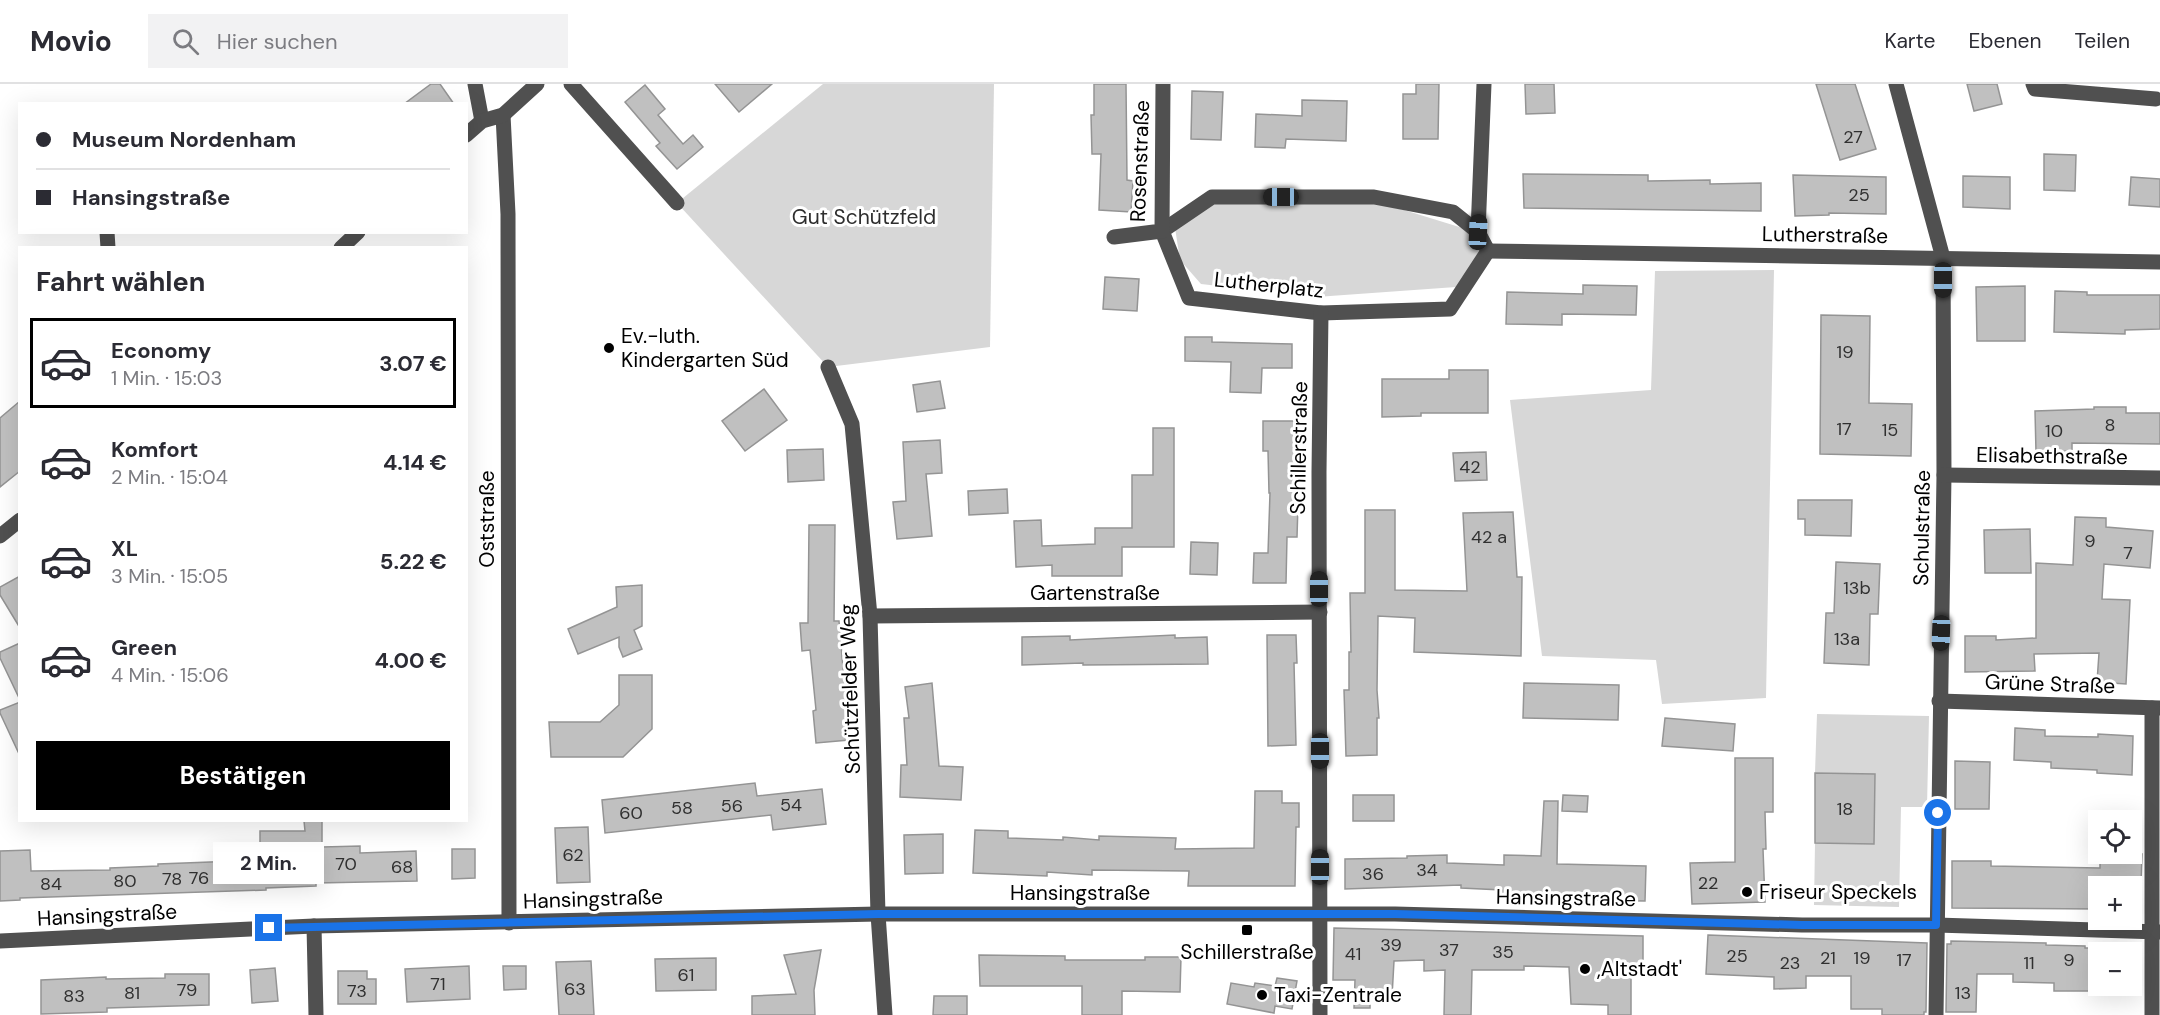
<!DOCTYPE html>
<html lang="de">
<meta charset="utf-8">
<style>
body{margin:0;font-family:"DM Sans",sans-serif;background:#f2f2f3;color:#2b2b33;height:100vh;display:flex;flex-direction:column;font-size:22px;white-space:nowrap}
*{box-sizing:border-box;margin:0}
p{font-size:20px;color:#7c7c81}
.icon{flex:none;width:33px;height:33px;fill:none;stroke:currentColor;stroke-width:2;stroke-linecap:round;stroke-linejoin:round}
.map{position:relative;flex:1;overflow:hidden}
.details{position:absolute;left:18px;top:162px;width:450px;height:576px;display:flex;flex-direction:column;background:#fff;border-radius:0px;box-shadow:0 6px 24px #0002}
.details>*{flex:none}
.guide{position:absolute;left:18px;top:18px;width:450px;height:132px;border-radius:0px;box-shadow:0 6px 24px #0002;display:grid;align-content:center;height:132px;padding:0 18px;background:#fff}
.controls{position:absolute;left:2088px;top:726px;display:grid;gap:12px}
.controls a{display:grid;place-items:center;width:54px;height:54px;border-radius:0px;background:#fff;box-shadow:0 6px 24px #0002;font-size:30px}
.end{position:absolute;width:27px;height:27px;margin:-14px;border:8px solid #1a73e8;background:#fff;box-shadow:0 0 0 3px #fff}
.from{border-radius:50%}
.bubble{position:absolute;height:42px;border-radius:0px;background:#fff;box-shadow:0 6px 24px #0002;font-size:20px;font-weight:700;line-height:42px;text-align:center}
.car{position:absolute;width:18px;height:36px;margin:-18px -9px;border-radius:8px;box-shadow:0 0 4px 2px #0007;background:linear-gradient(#222 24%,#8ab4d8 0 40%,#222 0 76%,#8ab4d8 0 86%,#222 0)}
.guide b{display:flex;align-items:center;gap:21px;height:57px;font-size:22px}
.guide b+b{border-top:2px solid #e1e1e2}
.guide i{width:15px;height:15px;background:#2b2b33}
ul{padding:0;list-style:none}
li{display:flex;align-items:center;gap:18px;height:90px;margin:0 12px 9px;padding:0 6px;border:3px solid transparent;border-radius:0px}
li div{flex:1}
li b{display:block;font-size:22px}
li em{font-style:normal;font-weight:700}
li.current{border-color:#000}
li>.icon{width:54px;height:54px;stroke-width:1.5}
h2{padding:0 18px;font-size:27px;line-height:72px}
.action{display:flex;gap:12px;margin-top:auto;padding:12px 18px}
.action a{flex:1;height:69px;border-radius:0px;background:#000;color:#fff;font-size:24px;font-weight:700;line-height:69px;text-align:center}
header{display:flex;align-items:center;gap:36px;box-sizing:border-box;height:84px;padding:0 30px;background:#fff;border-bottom:2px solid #e1e1e2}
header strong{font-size:28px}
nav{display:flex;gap:33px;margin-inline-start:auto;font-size:21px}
.search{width:420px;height:54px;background:#f2f2f3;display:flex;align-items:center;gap:15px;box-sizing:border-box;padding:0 21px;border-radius:0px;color:#7c7c81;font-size:22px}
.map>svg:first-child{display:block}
.green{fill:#d7d7d7}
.building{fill:#c0c0c0;stroke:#949494;stroke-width:1.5}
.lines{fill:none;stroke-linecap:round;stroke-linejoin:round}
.minor{stroke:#505050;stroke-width:15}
.route{stroke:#1a73e8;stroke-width:8}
.poi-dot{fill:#000;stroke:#fff;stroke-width:2}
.labels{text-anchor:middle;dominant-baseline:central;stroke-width:6;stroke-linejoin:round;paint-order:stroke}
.number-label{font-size:18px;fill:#303030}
.street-label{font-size:21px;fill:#000;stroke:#fff}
.park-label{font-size:21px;fill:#2e2e2e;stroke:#fff}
.poi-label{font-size:21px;fill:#000;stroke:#fff;text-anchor:start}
</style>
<header>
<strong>Movio</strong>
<div class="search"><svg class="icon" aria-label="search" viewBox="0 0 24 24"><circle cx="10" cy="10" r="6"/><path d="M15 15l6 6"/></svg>Hier suchen</div>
<nav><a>Karte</a><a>Ebenen</a><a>Teilen</a></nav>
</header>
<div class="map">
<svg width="2160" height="931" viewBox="0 0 2160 931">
<rect width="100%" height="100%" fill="#fff"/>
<g class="green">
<polygon points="823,0 994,0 990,263 828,283 677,119"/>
<polygon points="1215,116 1375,117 1469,146 1483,165 1456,203 1316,213 1201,200 1180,176 1175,144"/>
<polygon points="1774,186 1766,614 1662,620 1656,576 1542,572 1510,316 1651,306 1655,187"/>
<polygon points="1817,630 1929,632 1927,723 1901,723 1899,823 1814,821 1815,759 1874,759 1875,691 1815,689"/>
</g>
<g class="building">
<polygon points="431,0 440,0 454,20 404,20"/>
<polygon points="715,0 772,0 739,28"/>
<polygon points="1094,0 1126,0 1127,96 1133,97 1131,128 1099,126 1101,70 1092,70 1091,31 1094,31"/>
<polygon points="1416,0 1439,0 1438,55 1403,55 1403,10 1416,10"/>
<polygon points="1525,0 1554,0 1555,29 1526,30"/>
<polygon points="1816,0 1855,0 1876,65 1840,76"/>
<polygon points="1967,0 1997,0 2002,20 1974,27"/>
<polygon points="645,1 665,25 658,31 683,60 693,51 703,63 677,85 656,62 660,59 625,18"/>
<polygon points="1192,7 1223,8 1221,56 1191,55"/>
<polygon points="1302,16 1347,17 1346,57 1286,55 1285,64 1255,63 1256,30 1302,32"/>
<polygon points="2044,70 2076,71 2075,107 2044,106"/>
<polygon points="1523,90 1648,91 1648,97 1710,96 1710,100 1761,99 1761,127 1524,124"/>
<polygon points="1793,91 1886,93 1886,130 1829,129 1829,131 1795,132"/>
<polygon points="1963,92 2010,93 2010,125 1963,123"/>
<polygon points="2131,93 2160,95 2160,123 2129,121"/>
<polygon points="1105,193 1139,195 1137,227 1103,225"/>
<polygon points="1583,201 1637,202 1636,231 1562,230 1562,241 1506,240 1507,208 1583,210"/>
<polygon points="2025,202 2025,257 1977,257 1976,203"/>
<polygon points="2055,207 2087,208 2087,211 2160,211 2160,245 2125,246 2125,250 2054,248"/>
<polygon points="1821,231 1870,232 1869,319 1912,320 1911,372 1820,370"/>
<polygon points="1185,253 1212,253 1212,258 1292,260 1292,284 1262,284 1261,309 1230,308 1231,278 1185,277"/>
<polygon points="1449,286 1488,286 1488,329 1421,329 1421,332 1382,333 1382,295 1449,295"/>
<polygon points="940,297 945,324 917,328 913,301"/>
<polygon points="764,305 787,336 745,367 722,337"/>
<polygon points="20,317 20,387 0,403 0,334"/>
<polygon points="2094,323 2126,323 2126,329 2160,329 2160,360 2072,359 2072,367 2036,368 2035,327 2094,325"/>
<polygon points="1263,337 1296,337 1294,420 1298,420 1297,453 1287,453 1286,499 1253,499 1254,469 1268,469 1270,409 1269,409 1268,367 1263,367"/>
<polygon points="1153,344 1174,344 1174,463 1122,463 1122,492 1052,492 1052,481 1016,483 1014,437 1041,436 1042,462 1095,460 1095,444 1132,444 1132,391 1153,391"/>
<polygon points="940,356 942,389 926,390 932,452 897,455 893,418 906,417 903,358"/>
<polygon points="823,365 824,396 788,398 787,366"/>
<polygon points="1486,368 1487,396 1455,397 1453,369"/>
<polygon points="1007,405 1008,429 969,431 968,407"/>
<polygon points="1798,416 1852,416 1851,452 1805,451 1805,435 1798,435"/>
<polygon points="1365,426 1395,426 1395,506 1467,507 1463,429 1513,428 1517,493 1522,493 1521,572 1414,568 1415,534 1378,532 1377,606 1379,634 1377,634 1377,671 1346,672 1344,606 1349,606 1349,568 1351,568 1350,509 1365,509"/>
<polygon points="2075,433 2106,434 2106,443 2153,447 2150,484 2104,480 2102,515 2130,516 2126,600 2097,598 2099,569 2034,570 2035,587 1965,588 1965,552 1996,552 1996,556 2036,554 2036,479 2073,481"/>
<polygon points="809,441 835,441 834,537 839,537 849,656 816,659 813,627 816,626 810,566 802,567 800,539 808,539"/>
<polygon points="2030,445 2031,489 1985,489 1984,446"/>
<polygon points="1191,458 1218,459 1217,491 1190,490"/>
<polygon points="1836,478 1880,480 1878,530 1870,530 1869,581 1824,579 1826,529 1834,529"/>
<polygon points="20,492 20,544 0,511 0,503"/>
<polygon points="642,501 642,542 634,546 642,565 623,573 619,563 619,553 578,570 568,545 617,523 616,503"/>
<polygon points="1175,551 1175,554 1207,553 1208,580 1083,581 1083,579 1022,581 1022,553 1070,552 1070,556"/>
<polygon points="1267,551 1296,551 1297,579 1294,579 1296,661 1268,662"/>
<polygon points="20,559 20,616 0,574 0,568"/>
<polygon points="619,591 652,591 652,645 623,673 551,673 549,638 600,638 619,621"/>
<polygon points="932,599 939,682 963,683 961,716 900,713 901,681 907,681 904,634 909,634 905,603"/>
<polygon points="1524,599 1619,601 1618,636 1523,634"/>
<polygon points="20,618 20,672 0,629 0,626"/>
<polygon points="1665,634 1735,640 1733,667 1662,662"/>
<polygon points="2015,644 2045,646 2045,652 2098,653 2098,650 2133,652 2132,691 2097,689 2097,686 2051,684 2051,678 2014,676"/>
<polygon points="1735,674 1773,674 1773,728 1765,728 1766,765 1763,765 1765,818 1692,820 1690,779 1735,778"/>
<polygon points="1955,677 1990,678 1989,725 1955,725"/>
<polygon points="1815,689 1875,690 1874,760 1815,759"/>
<polygon points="755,699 757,712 822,705 826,740 773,746 771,731 605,749 602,716"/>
<polygon points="1255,707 1282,707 1282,719 1299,719 1299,743 1296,743 1295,802 1188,802 1189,787 1092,786 1092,791 1047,788 1047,792 973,789 975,746 1008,747 1008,754 1063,756 1063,753 1099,756 1099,752 1176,754 1175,765 1254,764"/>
<rect x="1353" y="711" width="41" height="26"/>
<polygon points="1563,711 1588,712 1587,728 1562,727"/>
<polygon points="1544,717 1558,717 1557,780 1646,782 1645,817 1502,815 1502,806 1461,804 1461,801 1345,805 1345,775 1407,774 1407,772 1447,771 1447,779 1504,781 1504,771 1541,772"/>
<polygon points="304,737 322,737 322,763 360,762 360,769 416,767 417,797 316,799 316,802 266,804 266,806 20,814 20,816 0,817 0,767 30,766 31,787 110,786 110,784 158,782 158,780 237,777 237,760 260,759 260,747 305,747"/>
<polygon points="588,743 590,798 557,799 555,744"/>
<polygon points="943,750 943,789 905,790 904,751"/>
<polygon points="452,765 475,765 475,794 452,795"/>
<polygon points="2100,770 2142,770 2141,802 2098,802 2098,825 1952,824 1952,777 1991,777 1991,782 2100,784"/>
<polygon points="1334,844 1643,852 1643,886 1631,886 1631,931 1608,931 1608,921 1571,920 1569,883 1524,882 1524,886 1472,886 1471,931 1444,931 1445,886 1424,887 1424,876 1394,877 1392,913 1370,912 1370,924 1354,924 1355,896 1333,896"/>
<polygon points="1708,851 1927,859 1926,928 1924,928 1924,931 1882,931 1882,925 1851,925 1851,892 1806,892 1806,904 1774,905 1774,893 1706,890"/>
<polygon points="1951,857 2046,859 2046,861 2085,862 2085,864 2098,864 2098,907 2054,907 2054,899 2013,898 2013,890 1977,890 1976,928 1946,928 1947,860 1951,860"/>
<polygon points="821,866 814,906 815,931 752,931 752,912 796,910 784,871"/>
<polygon points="979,871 1065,872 1065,876 1145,876 1145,873 1181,873 1180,908 1122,907 1122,931 1082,931 1082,902 980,902"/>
<polygon points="716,874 716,906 656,907 655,875"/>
<polygon points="591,877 594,931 559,931 556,878"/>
<polygon points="469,882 470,915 407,918 405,885"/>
<polygon points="503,882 526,882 526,905 504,906"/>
<polygon points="275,884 278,917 252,919 250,886"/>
<polygon points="338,887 367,887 367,895 376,895 376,920 338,920"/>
<polygon points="165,890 209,890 209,921 107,924 107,928 41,930 41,896 106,893 106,895 165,894"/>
<polygon points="1277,894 1297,897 1292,925 1275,922 1274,929 1227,920 1231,899 1254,903 1255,899 1275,902"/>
<polygon points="934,912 967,912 967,931 933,931"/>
</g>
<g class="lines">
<g class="minor">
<polyline points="475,0 482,37"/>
<polyline points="571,0 677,119"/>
<polyline points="1896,0 1943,174 1944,391 1936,931"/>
<polyline points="2033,0 2035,5 2156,15"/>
<polyline points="503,31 508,130 509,839"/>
<polyline points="466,51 482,37 503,31 537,0"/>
<polygon points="1212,113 1374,113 1453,128 1478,148 1488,167 1450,225 1321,229 1189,214 1162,147"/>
<polyline points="107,148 108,164"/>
<polyline points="1478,148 1484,0"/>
<polyline points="1114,153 1162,147 1163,0"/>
<polyline points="341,164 358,148"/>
<polyline points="1488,167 2160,178"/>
<polyline points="828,283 852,340 870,532 878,830 885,931"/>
<polyline points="1944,391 2160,394"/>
<polyline points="0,452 20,436"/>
<polyline points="870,532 1320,528"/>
<polyline points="1939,617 2160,624"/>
<polyline points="314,842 316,931"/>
<polyline points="0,857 314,842 878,830 1395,830 1802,841 1936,841 2160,848"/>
<polyline points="1320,931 1319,388 1321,229"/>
<polyline points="2152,931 2152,624"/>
</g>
</g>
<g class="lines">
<polyline class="route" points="269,844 878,830 1395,830 1802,841 1936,841 1938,729"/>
</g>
<g class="poi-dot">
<circle cx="609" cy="264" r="6"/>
<circle cx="1747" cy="808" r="6"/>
<rect x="1241" y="840" width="12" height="12" rx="3"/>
<circle cx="1585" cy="885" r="6"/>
<circle cx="1262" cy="911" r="6"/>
</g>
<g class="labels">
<g class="number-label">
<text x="1853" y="53">27</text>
<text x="1859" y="111">25</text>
<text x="1845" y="268">19</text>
<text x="2110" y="341">8</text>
<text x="1844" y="345">17</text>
<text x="1890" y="346">15</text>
<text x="2054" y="347">10</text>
<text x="1470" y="383">42</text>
<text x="1489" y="453">42 a</text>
<text x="2090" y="457">9</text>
<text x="2128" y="469">7</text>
<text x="1857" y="504">13b</text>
<text x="1847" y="555">13a</text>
<text x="791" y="721">54</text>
<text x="732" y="722">56</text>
<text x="682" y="724">58</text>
<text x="1845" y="725">18</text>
<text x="631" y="729">60</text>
<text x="573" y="771">62</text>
<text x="346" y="780">70</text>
<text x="402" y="783">68</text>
<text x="1427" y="786">34</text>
<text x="1373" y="790">36</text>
<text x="199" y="794">76</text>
<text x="172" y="795">78</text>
<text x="125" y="797">80</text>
<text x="1708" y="799">22</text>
<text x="51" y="800">84</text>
<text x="1391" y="861">39</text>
<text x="1449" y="866">37</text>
<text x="1503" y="868">35</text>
<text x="1353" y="870">41</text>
<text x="1737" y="872">25</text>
<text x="1828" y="874">21</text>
<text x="1862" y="874">19</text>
<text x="1904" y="876">17</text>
<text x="2069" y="876">9</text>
<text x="1790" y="879">23</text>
<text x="2029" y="879">11</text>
<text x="686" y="891">61</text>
<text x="438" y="900">71</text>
<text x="575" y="905">63</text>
<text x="187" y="906">79</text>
<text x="357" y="907">73</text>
<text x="132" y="909">81</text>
<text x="1963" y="909">13</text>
<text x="74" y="912">83</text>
</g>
<g class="street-label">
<text transform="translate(1140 77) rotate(-88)">Rosenstraße</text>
<text transform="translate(1825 151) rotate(1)">Lutherstraße</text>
<text transform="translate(1269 201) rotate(6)">Lutherplatz</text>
<text transform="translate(1299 364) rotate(-89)">Schillerstraße</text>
<text transform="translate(2052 372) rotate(1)">Elisabethstraße</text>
<text transform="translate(487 435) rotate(-90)">Oststraße</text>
<text transform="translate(1922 444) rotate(-89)">Schulstraße</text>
<text x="1095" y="509">Gartenstraße</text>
<text transform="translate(2050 600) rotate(2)">Grüne Straße</text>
<text transform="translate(850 605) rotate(-92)">Schützfelder Weg</text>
<text x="1080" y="809">Hansingstraße</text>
<text transform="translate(1566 814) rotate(1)">Hansingstraße</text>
<text transform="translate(593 815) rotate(-2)">Hansingstraße</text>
<text transform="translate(107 831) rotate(-3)">Hansingstraße</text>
</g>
<g class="park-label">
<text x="864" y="133">Gut Schützfeld</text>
</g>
<g class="poi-label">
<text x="621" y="252">Ev.-luth.<tspan x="621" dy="24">Kindergarten Süd</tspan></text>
<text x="1759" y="808">Friseur Speckels</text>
<text x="1247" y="868" text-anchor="middle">Schillerstraße</text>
<text x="1597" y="885">,Altstadt'</text>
<text x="1274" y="911">Taxi-Zentrale</text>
</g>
</g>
</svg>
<div class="controls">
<a><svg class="icon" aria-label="locate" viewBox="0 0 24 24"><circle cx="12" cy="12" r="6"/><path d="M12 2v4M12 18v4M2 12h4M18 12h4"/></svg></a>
<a>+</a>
<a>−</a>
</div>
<i class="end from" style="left:1938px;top:729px"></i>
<i class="end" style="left:269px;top:844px"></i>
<div class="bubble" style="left:213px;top:758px;width:111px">2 Min.</div>
<i class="car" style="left:1281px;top:113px;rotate:270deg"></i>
<i class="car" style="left:1478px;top:148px;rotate:3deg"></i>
<i class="car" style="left:1943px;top:196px;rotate:180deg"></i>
<i class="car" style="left:1319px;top:505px;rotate:0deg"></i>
<i class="car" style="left:1941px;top:549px;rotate:182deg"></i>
<i class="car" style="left:1320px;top:667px;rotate:180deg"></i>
<i class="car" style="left:1320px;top:783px;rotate:0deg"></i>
<div class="guide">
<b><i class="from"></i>Museum Nordenham</b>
<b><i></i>Hansingstraße</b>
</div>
<section class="details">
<h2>Fahrt wählen</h2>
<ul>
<li class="current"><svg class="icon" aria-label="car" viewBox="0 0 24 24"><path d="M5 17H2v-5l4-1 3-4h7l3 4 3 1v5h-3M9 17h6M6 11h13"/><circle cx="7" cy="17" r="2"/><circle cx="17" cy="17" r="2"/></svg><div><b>Economy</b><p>1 Min. · 15:03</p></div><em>3.07 €</em></li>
<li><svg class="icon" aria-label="car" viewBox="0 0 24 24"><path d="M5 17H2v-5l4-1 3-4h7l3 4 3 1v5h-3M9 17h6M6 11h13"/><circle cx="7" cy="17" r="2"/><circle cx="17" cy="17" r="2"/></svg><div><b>Komfort</b><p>2 Min. · 15:04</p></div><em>4.14 €</em></li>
<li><svg class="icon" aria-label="car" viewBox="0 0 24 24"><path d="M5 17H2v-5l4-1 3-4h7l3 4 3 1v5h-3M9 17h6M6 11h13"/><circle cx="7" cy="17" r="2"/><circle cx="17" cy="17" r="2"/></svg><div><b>XL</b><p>3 Min. · 15:05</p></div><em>5.22 €</em></li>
<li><svg class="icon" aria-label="car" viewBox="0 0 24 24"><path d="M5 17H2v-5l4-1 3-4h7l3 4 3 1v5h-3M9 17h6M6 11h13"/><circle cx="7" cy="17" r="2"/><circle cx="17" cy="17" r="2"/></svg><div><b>Green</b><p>4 Min. · 15:06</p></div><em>4.00 €</em></li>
</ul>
<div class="action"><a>Bestätigen</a></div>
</section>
</div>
